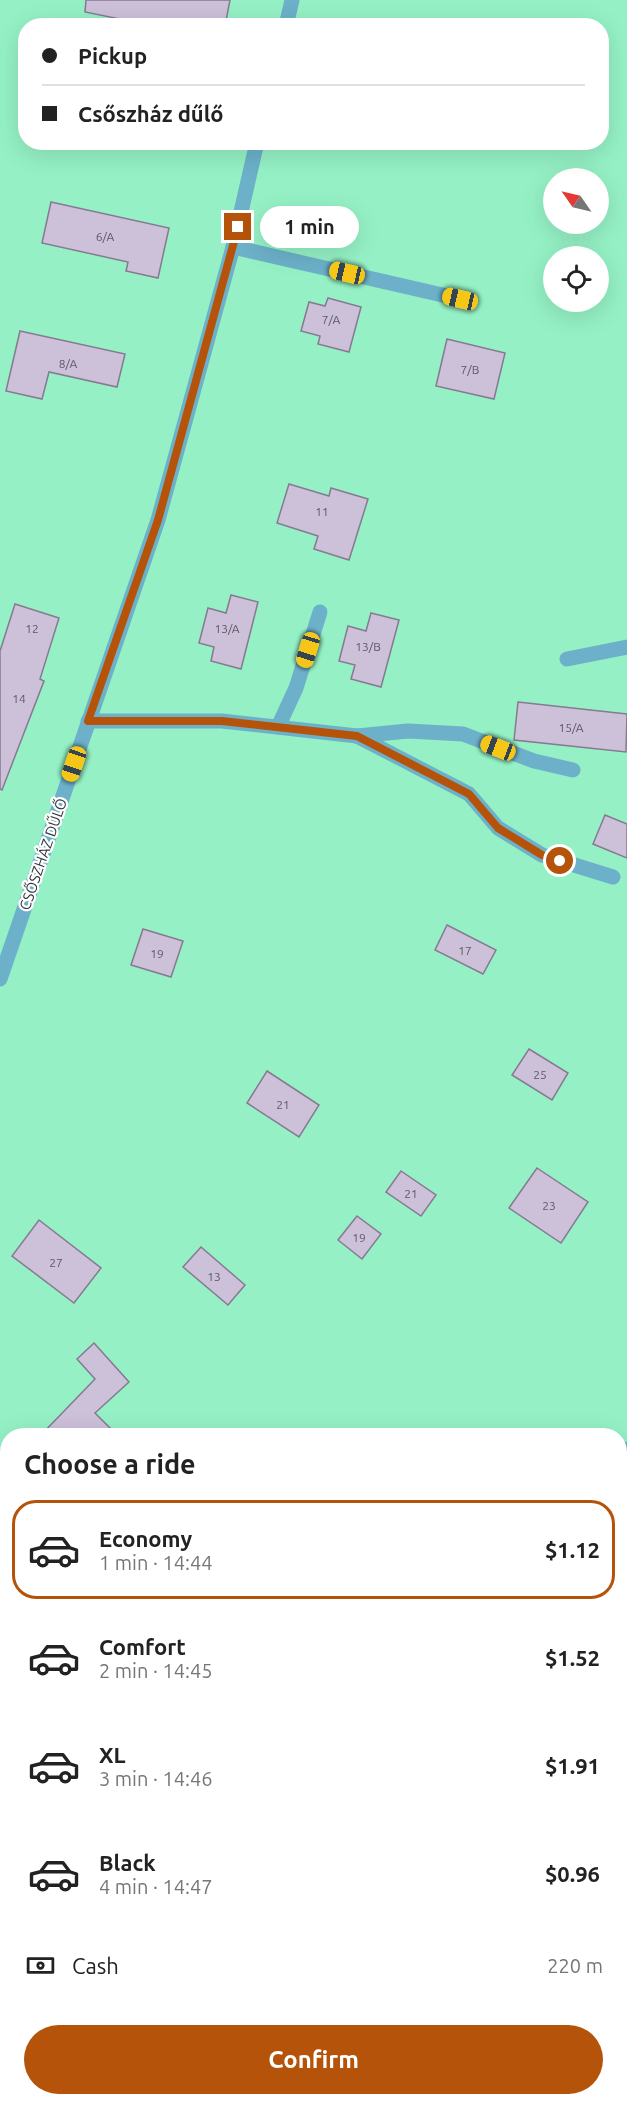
<!DOCTYPE html>
<meta charset="utf-8">
<style>
body{margin:0;font-family:Ubuntu,sans-serif;background:#f6f6f6;color:#222;height:100vh;display:flex;flex-direction:column;font-size:22px;white-space:nowrap}
*{box-sizing:border-box;margin:0}
p{font-size:20px;color:#767676}
.icon{flex:none;width:33px;height:33px;fill:none;stroke:currentColor;stroke-width:2;stroke-linecap:round;stroke-linejoin:round}
.map{position:relative;flex:1;overflow:hidden}
.drawer{position:absolute;left:0px;top:1428px;width:627px;height:678px;display:flex;flex-direction:column;background:#fff;border-radius:24px 24px 0 0;box-shadow:0 6px 24px #0002}
.drawer>*{flex:none}
.banner{position:absolute;left:18px;top:18px;width:591px;height:132px;border-radius:24px;box-shadow:0 6px 24px #0002;display:grid;align-content:center;height:132px;padding:0 24px;background:#fff}
.needle{width:39px;rotate:304deg}
.buttons{position:absolute;left:543px;top:168px;display:grid;gap:12px}
.buttons a{display:grid;place-items:center;width:66px;height:66px;border-radius:50%;background:#fff;box-shadow:0 6px 24px #0002;font-size:30px}
.end{position:absolute;width:27px;height:27px;margin:-14px;border:8px solid #b45309;background:#fff;box-shadow:0 0 0 3px #fff}
.from{border-radius:50%}
.bubble{position:absolute;height:42px;border-radius:21px;background:#fff;box-shadow:0 6px 24px #0002;font-size:20px;font-weight:700;line-height:42px;text-align:center}
.car{position:absolute;width:18px;height:36px;margin:-18px -9px;border-radius:8px;box-shadow:0 0 4px 2px #0007;background:linear-gradient(#f5c518 24%,#345 0 40%,#f5c518 0 76%,#345 0 86%,#f5c518 0)}
.banner b{display:flex;align-items:center;gap:21px;height:57px;font-size:22px}
.banner b+b{border-top:2px solid #e0e0e0}
.banner i{width:15px;height:15px;background:#222}
ul{padding:0;list-style:none}
li{display:flex;align-items:center;gap:18px;height:99px;margin:0 12px 9px;padding:0 12px;border:3px solid transparent;border-radius:24px}
li div{flex:1}
li b{display:block;font-size:22px}
li em{font-style:normal;font-weight:700}
li.on{border-color:#b45309}
li>.icon{width:54px;height:54px;stroke-width:1.5}
h2{padding:0 24px;font-size:27px;line-height:72px}
.pay{display:flex;align-items:center;gap:15px;height:66px;padding:0 24px;font-size:22px}
.pay p{margin-inline-start:auto}
.button{display:flex;gap:12px;margin-top:auto;padding:12px 24px}
.button a{flex:1;height:69px;border-radius:36px;background:#b45309;color:#fff;font-size:24px;font-weight:700;line-height:69px;text-align:center}
.map>svg:first-child{display:block}
.green{fill:#95f1c5;fill-rule:evenodd}
.building{fill:#cdc0d9;stroke:#857a91;stroke-width:1.5}
.lines{fill:none;stroke-linecap:round;stroke-linejoin:round}
.minor{stroke:#6cb1c9;stroke-width:15}
.route{stroke:#b45309;stroke-width:8}
.labels{text-anchor:middle;dominant-baseline:central;stroke-width:4.5;stroke-linejoin:round;paint-order:stroke}
.number-label{font-size:12px;fill:#5c5765}
.street-label{font-size:15px;fill:#36343e;stroke:#fff}
</style>
<div class="map">
<svg width="627" height="2106" viewBox="0 0 627 2106">
<rect width="100%" height="100%" fill="#f6f5fb"/>
<path class="green" d="M0 0H627V2106H0ZM26 26H602V142H26ZM554 178H598V224H554ZM554 256H598V302H554ZM8 1436H620V2098H8Z"/>
<g class="building">
<polygon points="86,0 230,0 225,26 154,26 85,12"/>
<polygon points="51,202 169,228 158,278 126,271 128,262 42,243"/>
<polygon points="328,298 361,307 349,352 318,344 320,336 301,331 309,302 325,306"/>
<polygon points="20,331 125,354 117,387 49,372 42,399 6,391"/>
<polygon points="447,339 505,353 494,399 436,386"/>
<polygon points="289,484 329,496 331,488 368,499 349,560 314,549 318,536 277,523"/>
<polygon points="231,595 258,602 241,669 211,661 214,647 199,643 208,608 226,613"/>
<polygon points="15,604 59,618 40,679 44,681 2,790 0,789 0,651"/>
<polygon points="371,613 399,620 381,687 351,679 355,665 339,661 348,626 366,631"/>
<polygon points="518,702 627,714 626,752 514,740"/>
<polygon points="605,815 627,824 627,858 593,844"/>
<polygon points="447,925 496,950 483,974 435,950"/>
<polygon points="143,929 183,941 171,977 131,965"/>
<polygon points="529,1049 568,1073 552,1100 512,1075"/>
<polygon points="267,1071 319,1105 299,1137 247,1103"/>
<polygon points="537,1168 588,1202 561,1243 509,1208"/>
<polygon points="401,1171 436,1195 421,1216 386,1192"/>
<polygon points="357,1216 381,1234 362,1259 338,1240"/>
<polygon points="39,1220 101,1268 74,1303 12,1256"/>
<polygon points="201,1247 245,1285 228,1305 183,1267"/>
<polygon points="94,1343 129,1382 95,1413 118,1436 40,1436 95,1379 77,1359"/>
</g>
<g class="lines">
<g class="minor">
<polyline points="286,26 292,0"/>
<polyline points="233,247 460,299"/>
<polyline points="567,659 627,647"/>
<polyline points="88,721 222,721 357,736 408,731 463,734 534,761 573,770"/>
<polyline points="278,727 296,688 320,612"/>
<polyline points="357,736 469,794 498,828 542,855 613,877"/>
<polyline points="0,979 158,520 233,247 257,142"/>
<polyline points="620,1455 627,1449"/>
<polyline points="0,1482 8,1493"/>
<polyline points="620,1914 627,1916"/>
</g>
</g>
<g class="lines">
<polyline class="route" points="238,227 158,520 88,721 222,721 357,736 469,794 498,828 542,855 560,861"/>
</g>
<g class="labels">
<g class="number-label">
<text x="105" y="236">6/A</text>
<text x="331" y="319">7/A</text>
<text x="68" y="363">8/A</text>
<text x="470" y="369">7/B</text>
<text x="322" y="511">11</text>
<text x="32" y="628">12</text>
<text x="227" y="628">13/A</text>
<text x="368" y="646">13/B</text>
<text x="19" y="698">14</text>
<text x="571" y="727">15/A</text>
<text x="465" y="950">17</text>
<text x="157" y="953">19</text>
<text x="540" y="1074">25</text>
<text x="283" y="1104">21</text>
<text x="411" y="1193">21</text>
<text x="549" y="1205">23</text>
<text x="359" y="1237">19</text>
<text x="56" y="1262">27</text>
<text x="214" y="1276">13</text>
</g>
<g class="street-label">
<text transform="translate(43 854) rotate(-71)">CSŐSZHÁZ DŰLŐ</text>
</g>
</g>
</svg>
<div class="buttons">
<a><svg class="needle" viewBox="-14 -14 28 28"><path d="M0-13l5 13h-10z" fill="#e53935"/><path d="M0 13l5-13h-10z" fill="#767676"/></svg></a>
<a><svg class="icon" aria-label="locate" viewBox="0 0 24 24"><circle cx="12" cy="12" r="6"/><path d="M12 2v4M12 18v4M2 12h4M18 12h4"/></svg></a>
</div>
<i class="end from" style="left:560px;top:861px"></i>
<i class="end" style="left:238px;top:227px"></i>
<div class="bubble" style="left:260px;top:206px;width:99px">1 min</div>
<i class="car" style="left:347px;top:273px;rotate:283deg"></i>
<i class="car" style="left:460px;top:299px;rotate:283deg"></i>
<i class="car" style="left:308px;top:650px;rotate:197deg"></i>
<i class="car" style="left:498px;top:748px;rotate:291deg"></i>
<i class="car" style="left:74px;top:764px;rotate:199deg"></i>
<div class="banner">
<b><i class="from"></i>Pickup</b>
<b><i></i>Csőszház dűlő</b>
</div>
<section class="drawer">
<h2>Choose a ride</h2>
<ul>
<li class="on"><svg class="icon" aria-label="car" viewBox="0 0 24 24"><path d="M5 17H2v-5l4-1 3-4h7l3 4 3 1v5h-3M9 17h6M6 11h13"/><circle cx="7" cy="17" r="2"/><circle cx="17" cy="17" r="2"/></svg><div><b>Economy</b><p>1 min · 14:44</p></div><em>$1.12</em></li>
<li><svg class="icon" aria-label="car" viewBox="0 0 24 24"><path d="M5 17H2v-5l4-1 3-4h7l3 4 3 1v5h-3M9 17h6M6 11h13"/><circle cx="7" cy="17" r="2"/><circle cx="17" cy="17" r="2"/></svg><div><b>Comfort</b><p>2 min · 14:45</p></div><em>$1.52</em></li>
<li><svg class="icon" aria-label="car" viewBox="0 0 24 24"><path d="M5 17H2v-5l4-1 3-4h7l3 4 3 1v5h-3M9 17h6M6 11h13"/><circle cx="7" cy="17" r="2"/><circle cx="17" cy="17" r="2"/></svg><div><b>XL</b><p>3 min · 14:46</p></div><em>$1.91</em></li>
<li><svg class="icon" aria-label="car" viewBox="0 0 24 24"><path d="M5 17H2v-5l4-1 3-4h7l3 4 3 1v5h-3M9 17h6M6 11h13"/><circle cx="7" cy="17" r="2"/><circle cx="17" cy="17" r="2"/></svg><div><b>Black</b><p>4 min · 14:47</p></div><em>$0.96</em></li>
</ul>
<div class="pay"><svg class="icon" aria-label="cash" viewBox="0 0 24 24"><path d="M3 7h18v10H3z"/><circle cx="12" cy="12" r="2"/></svg>Cash<p>220 m</p></div>
<div class="button"><a>Confirm</a></div>
</section>
</div>
